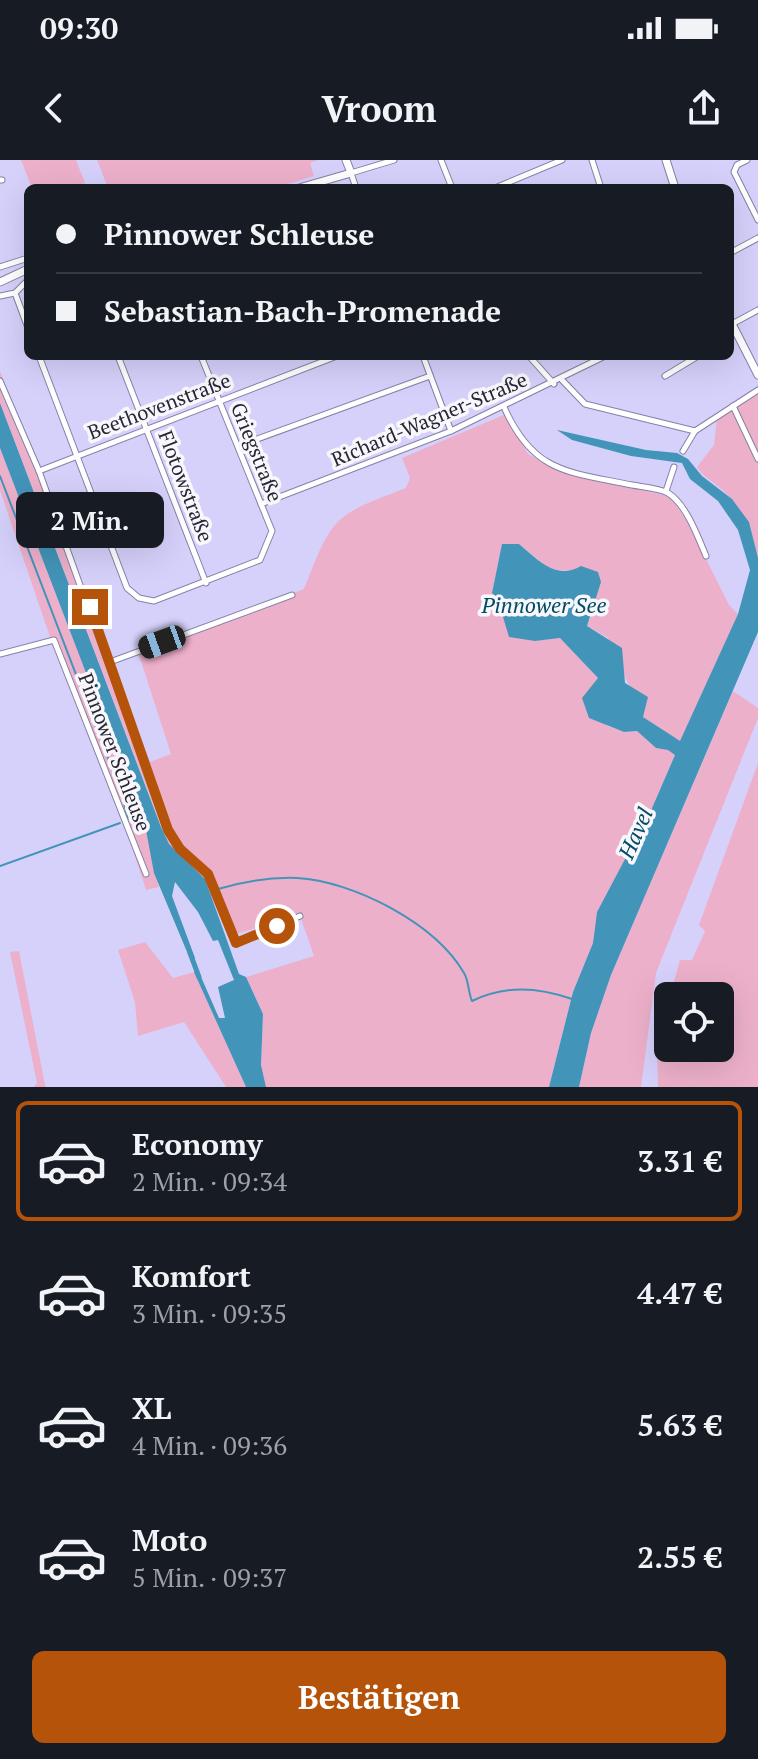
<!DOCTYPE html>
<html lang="de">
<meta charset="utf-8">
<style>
body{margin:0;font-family:"PT Serif",serif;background:#20242c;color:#f1f3f6;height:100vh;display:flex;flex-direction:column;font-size:30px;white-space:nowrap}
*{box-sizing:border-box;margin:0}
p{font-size:26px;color:#9ea1a6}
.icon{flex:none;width:44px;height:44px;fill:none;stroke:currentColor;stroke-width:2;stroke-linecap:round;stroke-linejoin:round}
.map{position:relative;height:927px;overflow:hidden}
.sheet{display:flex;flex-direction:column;background:#171b24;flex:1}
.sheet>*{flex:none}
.top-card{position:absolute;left:24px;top:24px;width:710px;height:176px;border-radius:12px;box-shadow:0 8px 32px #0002;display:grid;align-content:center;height:176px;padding:0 32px;background:#171b24}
.fabs{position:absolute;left:654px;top:822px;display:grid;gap:16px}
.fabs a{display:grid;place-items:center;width:80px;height:80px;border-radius:12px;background:#171b24;box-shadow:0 8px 32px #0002;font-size:40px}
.end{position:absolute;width:36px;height:36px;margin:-18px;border:10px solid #b45309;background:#fff;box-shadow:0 0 0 4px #fff}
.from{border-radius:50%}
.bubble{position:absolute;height:56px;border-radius:12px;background:#171b24;box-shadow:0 8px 32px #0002;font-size:26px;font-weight:600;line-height:56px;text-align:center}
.car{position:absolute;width:24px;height:48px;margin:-24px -12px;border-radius:10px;box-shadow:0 0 6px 2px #0007;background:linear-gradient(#222 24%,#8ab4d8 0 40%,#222 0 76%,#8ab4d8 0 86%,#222 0)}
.top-card b{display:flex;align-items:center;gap:28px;height:76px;font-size:30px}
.top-card b+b{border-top:2px solid #363941}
.top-card i{width:20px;height:20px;background:#f1f3f6}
ul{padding:14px 0 0;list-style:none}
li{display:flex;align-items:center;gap:24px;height:120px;margin:0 16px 12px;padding:0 16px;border:4px solid transparent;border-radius:12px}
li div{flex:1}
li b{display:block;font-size:30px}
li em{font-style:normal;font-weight:600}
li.active{border-color:#b45309}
li>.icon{width:72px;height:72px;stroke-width:1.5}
.action{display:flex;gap:16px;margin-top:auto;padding:16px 32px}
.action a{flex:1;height:92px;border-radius:12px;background:#b45309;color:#fff;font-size:32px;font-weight:600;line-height:92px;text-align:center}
.status{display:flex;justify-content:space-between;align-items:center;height:56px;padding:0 40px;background:#171b24;direction:ltr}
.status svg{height:22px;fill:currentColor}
header{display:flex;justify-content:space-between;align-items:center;height:104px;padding:0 32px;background:#171b24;font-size:36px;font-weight:600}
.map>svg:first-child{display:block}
.green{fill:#edb0cb}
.water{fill:#4394b9}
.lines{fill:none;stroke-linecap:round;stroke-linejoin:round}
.stream{stroke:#4394b9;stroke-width:2}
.canal{stroke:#4394b9;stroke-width:5}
.street-casing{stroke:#8580a6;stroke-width:7}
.secondary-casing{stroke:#8580a6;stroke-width:9}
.street{stroke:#fff;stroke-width:5}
.secondary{stroke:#fff;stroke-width:7}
.route{stroke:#b45309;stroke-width:10}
.labels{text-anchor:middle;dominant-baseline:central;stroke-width:7;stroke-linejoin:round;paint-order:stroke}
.street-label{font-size:20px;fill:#282535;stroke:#f8f7fc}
.water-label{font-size:22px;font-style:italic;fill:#054b65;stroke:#f8f7fc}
</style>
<div class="status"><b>09:30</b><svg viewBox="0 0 49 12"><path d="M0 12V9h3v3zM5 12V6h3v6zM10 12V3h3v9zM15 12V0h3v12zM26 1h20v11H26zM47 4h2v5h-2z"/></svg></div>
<header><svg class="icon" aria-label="back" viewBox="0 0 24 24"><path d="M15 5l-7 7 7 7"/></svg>Vroom<svg class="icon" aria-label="share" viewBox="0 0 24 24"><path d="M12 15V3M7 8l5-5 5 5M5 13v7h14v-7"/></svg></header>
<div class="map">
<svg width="758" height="927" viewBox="0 0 758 927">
<rect width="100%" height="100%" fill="#d6d1fb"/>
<g class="green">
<polygon points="21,0 76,0 85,23 71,28 32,28"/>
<polygon points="97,0 318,0 310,3 314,16 275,28 108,28"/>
<path d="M0 211 150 602 171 594 138 492 304 429C333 355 333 356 406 328L410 318 402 298 506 254 528 294 559 310 671 337 689 365 729 445 738 454 680 582 643 557 608 478 587 466 593 451 573 411 549 409 519 384 502 385 492 433 535 481 560 478 598 518 594 523 607 566 624 572 637 571 656 588 668 589 675 595 633 692 625 699 597 752 593 783 573 832 549 927H266L261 905 263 854 246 817 314 796 300 756 228 776 205 719 168 684 0 243Z"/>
<path d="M758 229V398L756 399C749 368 746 350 720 328 711 320 703 317 697 307L714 285 717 257Z"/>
<polygon points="0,288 146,670 159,727 146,730 122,656 50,477 0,330"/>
<polygon points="733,531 758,548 758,558 656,813 641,927 579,927 591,873 611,815"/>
<polygon points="758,603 758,927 658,927 657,884 668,844 668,888 720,888 720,836 670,836 680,800 692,800 705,771 699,765"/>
<polygon points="145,782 173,818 194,812 246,927 226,927 184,862 138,876 135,842 118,790"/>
<polygon points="19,791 45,925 46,927 34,927 37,923 10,792"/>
</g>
<g class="water">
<polygon points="0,243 161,667 169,684 205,719 239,814 246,817 263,854 261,905 266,927 246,927 194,812 198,810 219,858 225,858 218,827 234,820 218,780 213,781 198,752 175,722 172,736 195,798 190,799 154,713 146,670 0,288"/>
<path d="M557 270 646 290 677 293 688 299 702 316 732 339 749 362 758 398V472L611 815 591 873 579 927H549L573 832 593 783 597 752 625 699 633 692 675 595 668 590 656 588 637 571 624 572 589 558 582 538 598 518 560 478 535 481 509 477 503 457 507 447 492 433 502 384H519C537 399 556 421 581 406L598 412 601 422 587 466 622 488 625 523 648 537 643 557 680 581 738 454 750 410 738 370 718 341 690 319 682 303 631 296 572 280Z"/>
</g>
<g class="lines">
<g class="stream">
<polyline points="0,316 121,632 128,659"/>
<polyline points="0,706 120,663"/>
<path d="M218 729C242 722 271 717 297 718 353 721 435 763 464 813 469 821 468 832 472 841 506 825 537 827 572 839"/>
</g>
<polyline class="canal" points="190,793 199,817"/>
<defs>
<g id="street">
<polyline points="441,0 452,28"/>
<polyline points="592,0 601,28"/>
<polyline points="747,0 737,5 734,12 758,60"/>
<polyline points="0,20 2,20"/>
<polyline points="356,28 351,13 394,0"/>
<polyline points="495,28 562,0"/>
<polyline points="730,93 758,78"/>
<polyline points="0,107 28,98"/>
<polyline points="15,133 28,168"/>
<polyline points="0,136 15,133 28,120"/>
<polyline points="732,164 758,150"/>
<polyline points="39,196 127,428 139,438 154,441 260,400 272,371 201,196"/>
<polyline points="118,196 206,423"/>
<polyline points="423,196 451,271"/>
<polyline points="529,196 554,224"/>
<polyline points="665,216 698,196"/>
<polyline points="562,220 585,244 695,271"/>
<polyline points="0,221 39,311 168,670 180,689 208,714 236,783 300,756"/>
<polyline points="733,246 758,299"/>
<path d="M504 247C533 313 568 312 632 325 643 327 659 328 668 333 686 344 698 377 706 396"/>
<polyline points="238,286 430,216"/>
<polyline points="683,291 695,271 758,230"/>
<polyline points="39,311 337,196"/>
<polyline points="666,331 674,307"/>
<polyline points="261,344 451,271 605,196"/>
<polyline points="0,494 54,480 146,714"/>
<polyline points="110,502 292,435"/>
</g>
<g id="secondary">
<polyline points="666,0 675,28"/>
<polyline points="299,28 351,13 346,0"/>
<polyline points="0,122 28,109"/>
<polyline points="730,160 758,215"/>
</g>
</defs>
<use href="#street" class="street-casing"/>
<use href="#secondary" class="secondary-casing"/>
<use href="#street" class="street"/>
<use href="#secondary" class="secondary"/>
</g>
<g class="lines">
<polyline class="route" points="90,447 168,670 180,689 208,714 236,783 277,766"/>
</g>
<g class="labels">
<g class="street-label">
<text transform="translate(159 246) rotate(-21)">Beethovenstraße</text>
<text transform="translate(429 259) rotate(-23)">Richard-Wagner-Straße</text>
<text transform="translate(257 292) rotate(68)">Griegstraße</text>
<text transform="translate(186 326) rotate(69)">Flotowstraße</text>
<text transform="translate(115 592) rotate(69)">Pinnower Schleuse</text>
</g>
<g class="water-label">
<text x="544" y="444">Pinnower See</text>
<text transform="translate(635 673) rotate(-66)">Havel</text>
</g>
</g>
</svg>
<div class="fabs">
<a><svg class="icon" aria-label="locate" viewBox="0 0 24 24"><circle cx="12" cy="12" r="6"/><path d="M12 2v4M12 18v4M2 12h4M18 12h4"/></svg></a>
</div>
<i class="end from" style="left:277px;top:766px"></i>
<i class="end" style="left:90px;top:447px"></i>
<div class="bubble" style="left:16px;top:332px;width:148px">2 Min.</div>
<i class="car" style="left:162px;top:482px;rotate:250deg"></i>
<div class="top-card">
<b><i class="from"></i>Pinnower Schleuse</b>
<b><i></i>Sebastian-Bach-Promenade</b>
</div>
</div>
<section class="sheet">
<ul>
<li class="active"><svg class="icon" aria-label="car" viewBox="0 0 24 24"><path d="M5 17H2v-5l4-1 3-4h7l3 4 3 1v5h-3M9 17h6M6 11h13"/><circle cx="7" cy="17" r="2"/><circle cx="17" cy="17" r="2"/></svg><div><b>Economy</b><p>2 Min. · 09:34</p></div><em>3.31 €</em></li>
<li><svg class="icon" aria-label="car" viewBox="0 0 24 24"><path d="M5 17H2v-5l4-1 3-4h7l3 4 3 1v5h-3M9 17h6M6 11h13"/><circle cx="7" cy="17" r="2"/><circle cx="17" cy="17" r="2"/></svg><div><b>Komfort</b><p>3 Min. · 09:35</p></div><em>4.47 €</em></li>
<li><svg class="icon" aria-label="car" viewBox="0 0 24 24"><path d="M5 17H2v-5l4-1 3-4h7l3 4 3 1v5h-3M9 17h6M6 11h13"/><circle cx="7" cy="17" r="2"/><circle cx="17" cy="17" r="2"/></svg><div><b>XL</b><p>4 Min. · 09:36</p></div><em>5.63 €</em></li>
<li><svg class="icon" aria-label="car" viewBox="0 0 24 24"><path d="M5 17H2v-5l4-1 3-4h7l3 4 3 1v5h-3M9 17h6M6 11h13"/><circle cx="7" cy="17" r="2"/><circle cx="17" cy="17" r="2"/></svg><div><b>Moto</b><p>5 Min. · 09:37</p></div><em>2.55 €</em></li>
</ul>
<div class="action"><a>Bestätigen</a></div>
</section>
